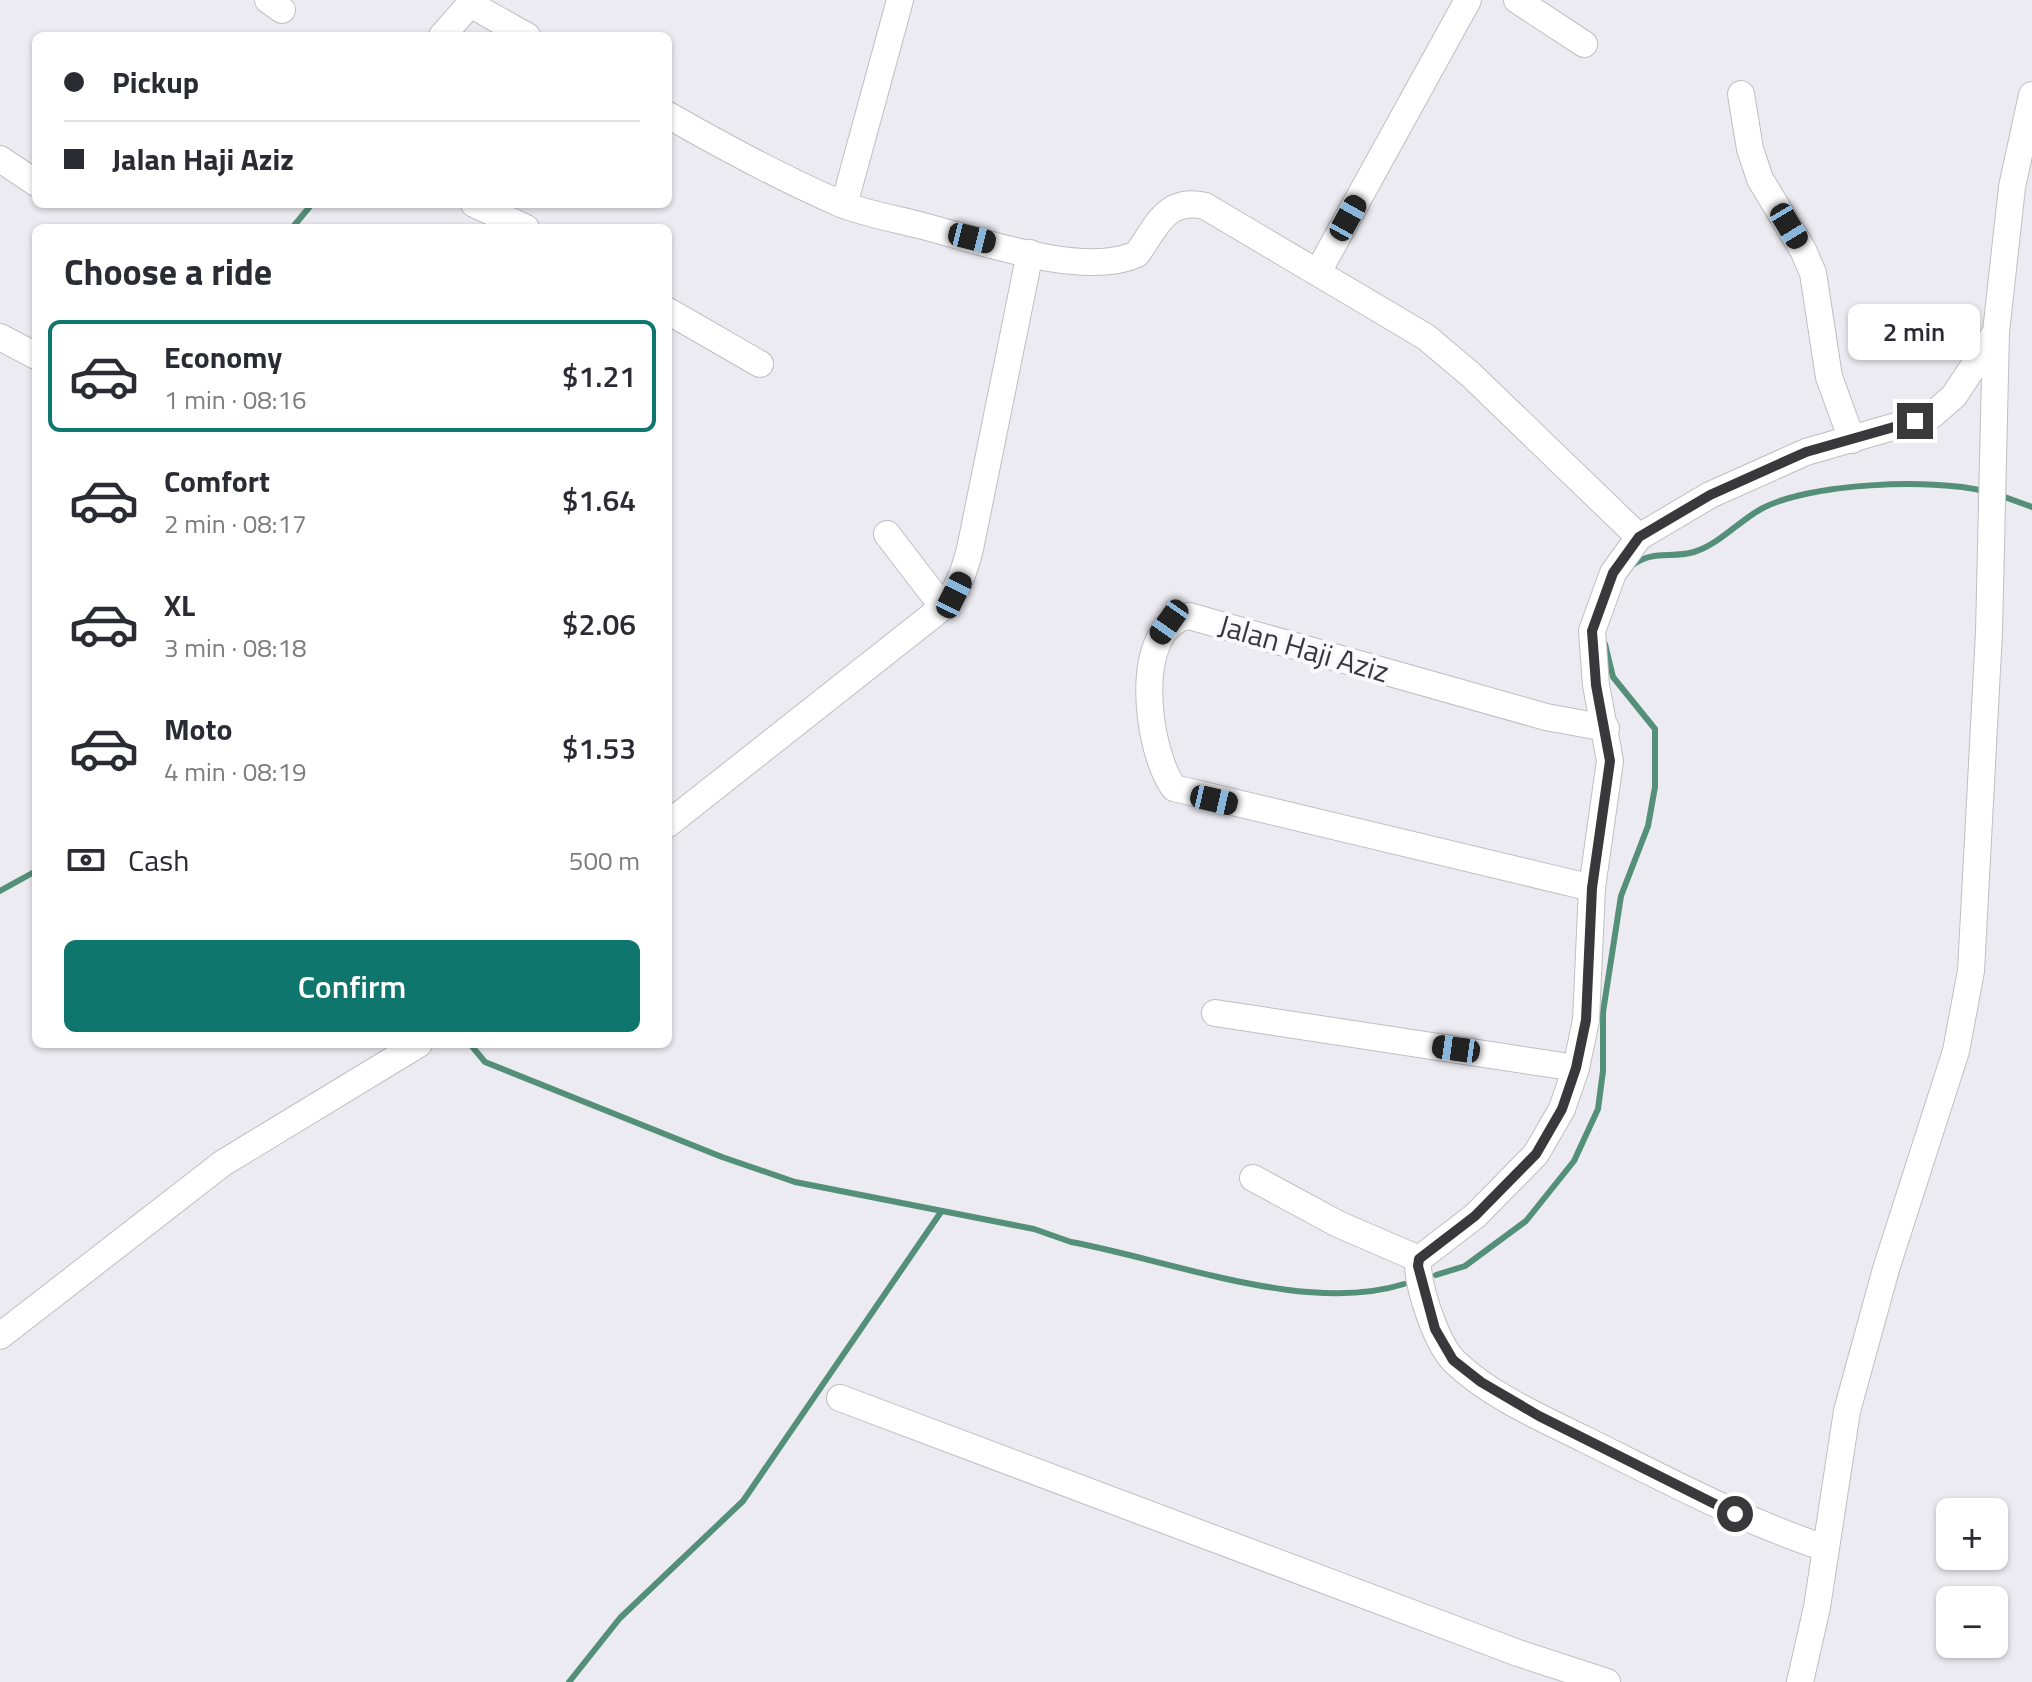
<!DOCTYPE html>
<meta charset="utf-8">
<style>
body{margin:0;font-family:"Titillium Web",sans-serif;background:#f2f2f3;color:#2b2b33;height:100vh;display:flex;flex-direction:column;font-size:30px;white-space:nowrap}
*{box-sizing:border-box;margin:0}
p{font-size:26px;color:#7c7c81}
.icon{flex:none;width:44px;height:44px;fill:none;stroke:currentColor;stroke-width:2;stroke-linecap:round;stroke-linejoin:round}
.map{position:relative;flex:1;overflow:hidden}
.sheet{position:absolute;left:32px;top:224px;width:640px;height:824px;display:flex;flex-direction:column;background:#fff;border-radius:12px;box-shadow:0 2px 6px #0004}
.sheet>*{flex:none}
.banner{position:absolute;left:32px;top:32px;width:640px;height:176px;border-radius:12px;box-shadow:0 2px 6px #0004;display:grid;align-content:center;height:176px;padding:0 32px;background:#fff}
.buttons{position:absolute;left:1936px;top:1498px;display:grid;gap:16px}
.buttons a{display:grid;place-items:center;width:72px;height:72px;border-radius:12px;background:#fff;box-shadow:0 2px 6px #0004;font-size:40px}
.end{position:absolute;width:36px;height:36px;margin:-18px;border:10px solid #39393b;background:#fff;box-shadow:0 0 0 4px #fff}
.from{border-radius:50%}
.bubble{position:absolute;height:56px;border-radius:12px;background:#fff;box-shadow:0 2px 6px #0004;font-size:26px;font-weight:600;line-height:56px;text-align:center}
.car{position:absolute;width:24px;height:48px;margin:-24px -12px;border-radius:10px;box-shadow:0 0 6px 2px #0007;background:linear-gradient(#222 24%,#8ab4d8 0 40%,#222 0 76%,#8ab4d8 0 86%,#222 0)}
.banner b{display:flex;align-items:center;gap:28px;height:76px;font-size:30px}
.banner b+b{border-top:2px solid #e1e1e2}
.banner i{width:20px;height:20px;background:#2b2b33}
ul{padding:0;list-style:none}
li{display:flex;align-items:center;gap:24px;height:112px;margin:0 16px 12px;padding:0 16px;border:4px solid transparent;border-radius:12px}
li div{flex:1}
li b{display:block;font-size:30px}
li em{font-style:normal;font-weight:600}
li.current{border-color:#0f766e}
li>.icon{width:72px;height:72px;stroke-width:1.5}
h2{padding:0 32px;font-size:36px;line-height:96px}
.pay{display:flex;align-items:center;gap:20px;height:88px;padding:0 32px;font-size:30px}
.pay p{margin-inline-start:auto}
.button{display:flex;gap:16px;margin-top:auto;padding:16px 32px}
.button a{flex:1;height:92px;border-radius:12px;background:#0f766e;color:#fff;font-size:32px;font-weight:600;line-height:92px;text-align:center}
.map>svg:first-child{display:block}
.lines{fill:none;stroke-linecap:round;stroke-linejoin:round}
.stream{stroke:#548f79;stroke-width:6}
.minor-casing{stroke:#bfbec3;stroke-width:28}
.minor{stroke:#fff;stroke-width:26}
.route{stroke:#39393b;stroke-width:10}
.labels{text-anchor:middle;dominant-baseline:central;stroke-width:8;stroke-linejoin:round;paint-order:stroke}
.street-label{font-size:30px;fill:#39393b;stroke:#f9f9fe}
</style>
<div class="map">
<svg width="2032" height="1682" viewBox="0 0 2032 1682">
<rect width="100%" height="100%" fill="#ecebf1"/>
<g class="lines">
<g class="stream">
<polyline points="292,228 312,204"/>
<polyline points="1999,495 2032,507"/>
<path d="M1631 566C1655 549 1669 559 1694 552 1718 545 1739 521 1761 509 1809 483 1932 478 1984 491"/>
<polyline points="0,891 36,871"/>
<path d="M470 1044 485 1062 722 1157 795 1182 1034 1229 1071 1242C1170 1260 1306 1315 1404 1284"/>
<polyline points="1436,1275 1465,1266 1526,1221 1574,1161 1598,1109 1603,1071 1603,1012 1621,896 1648,826 1655,787 1655,729 1613,677 1605,644"/>
<polyline points="569,1682 620,1618 743,1501 941,1212"/>
</g>
<defs>
<g id="minor">
<polyline points="268,0 282,10"/>
<polyline points="472,0 470,4 527,36"/>
<polyline points="1517,0 1584,44"/>
<polyline points="442,36 470,4"/>
<polyline points="1741,94 1750,149 1760,179 1803,250 1813,273 1829,377 1852,440"/>
<path d="M668 115C724 147 781 178 841 204 867 214 896 219 923 226 978 240 1084 279 1137 254 1157 226 1166 197 1205 206L1426 337 1471 375 1639 537"/>
<polyline points="0,159 36,183"/>
<polyline points="474,204 526,228"/>
<polyline points="844,205 900,0"/>
<polyline points="1318,272 1468,0"/>
<polyline points="668,311 760,364"/>
<polyline points="0,337 36,356"/>
<polyline points="887,534 943,607"/>
<path d="M668 824 943 607C958 589 964 572 970 549L1030 253"/>
<path d="M1592 888 1174 788C1147 752 1130 626 1189 616L1546 717 1606 728"/>
<polyline points="1215,1013 1576,1068"/>
<polyline points="1253,1178 1338,1224 1419,1259"/>
<polyline points="0,1336 223,1163 419,1044"/>
<polyline points="840,1398 1518,1653 1607,1682"/>
<path d="M1825 1548C1741 1520 1665 1479 1586 1440 1542 1418 1490 1396 1455 1362 1437 1345 1419 1290 1418 1266L1419 1259 1475 1216 1536 1154 1562 1109 1576 1068 1586 1020 1592 888 1610 761 1596 685 1592 631 1613 573 1639 537 1710 495 1806 452 1931 416 1954 396 1996 332"/>
<polyline points="1800,1682 1817,1607 1847,1411 1886,1269 1956,1051 1971,971 1989,632 1996,332 2012,187 2032,95"/>
</g>
</defs>
<use href="#minor" class="minor-casing"/>
<use href="#minor" class="minor"/>
</g>
<g class="lines">
<polyline class="route" points="1735,1514 1539,1416 1481,1382 1453,1360 1435,1329 1418,1266 1419,1259 1475,1216 1536,1154 1562,1109 1576,1068 1586,1020 1592,888 1610,761 1596,685 1592,631 1613,573 1639,537 1710,495 1806,452 1915,421"/>
</g>
<g class="labels">
<g class="street-label">
<text transform="translate(1304 648) rotate(16)">Jalan Haji Aziz</text>
</g>
</g>
</svg>
<div class="buttons">
<a>+</a>
<a>−</a>
</div>
<i class="end from" style="left:1735px;top:1514px"></i>
<i class="end" style="left:1915px;top:421px"></i>
<div class="bubble" style="left:1848px;top:304px;width:132px">2 min</div>
<i class="car" style="left:1348px;top:218px;rotate:29deg"></i>
<i class="car" style="left:1789px;top:226px;rotate:149deg"></i>
<i class="car" style="left:972px;top:238px;rotate:104deg"></i>
<i class="car" style="left:954px;top:595px;rotate:26deg"></i>
<i class="car" style="left:1169px;top:622px;rotate:215deg"></i>
<i class="car" style="left:1214px;top:800px;rotate:103deg"></i>
<i class="car" style="left:1456px;top:1049px;rotate:278deg"></i>
<div class="banner">
<b><i class="from"></i>Pickup</b>
<b><i></i>Jalan Haji Aziz</b>
</div>
<section class="sheet">
<h2>Choose a ride</h2>
<ul>
<li class="current"><svg class="icon" aria-label="car" viewBox="0 0 24 24"><path d="M5 17H2v-5l4-1 3-4h7l3 4 3 1v5h-3M9 17h6M6 11h13"/><circle cx="7" cy="17" r="2"/><circle cx="17" cy="17" r="2"/></svg><div><b>Economy</b><p>1 min · 08:16</p></div><em>$1.21</em></li>
<li><svg class="icon" aria-label="car" viewBox="0 0 24 24"><path d="M5 17H2v-5l4-1 3-4h7l3 4 3 1v5h-3M9 17h6M6 11h13"/><circle cx="7" cy="17" r="2"/><circle cx="17" cy="17" r="2"/></svg><div><b>Comfort</b><p>2 min · 08:17</p></div><em>$1.64</em></li>
<li><svg class="icon" aria-label="car" viewBox="0 0 24 24"><path d="M5 17H2v-5l4-1 3-4h7l3 4 3 1v5h-3M9 17h6M6 11h13"/><circle cx="7" cy="17" r="2"/><circle cx="17" cy="17" r="2"/></svg><div><b>XL</b><p>3 min · 08:18</p></div><em>$2.06</em></li>
<li><svg class="icon" aria-label="car" viewBox="0 0 24 24"><path d="M5 17H2v-5l4-1 3-4h7l3 4 3 1v5h-3M9 17h6M6 11h13"/><circle cx="7" cy="17" r="2"/><circle cx="17" cy="17" r="2"/></svg><div><b>Moto</b><p>4 min · 08:19</p></div><em>$1.53</em></li>
</ul>
<div class="pay"><svg class="icon" aria-label="cash" viewBox="0 0 24 24"><path d="M3 7h18v10H3z"/><circle cx="12" cy="12" r="2"/></svg>Cash<p>500 m</p></div>
<div class="button"><a>Confirm</a></div>
</section>
</div>
